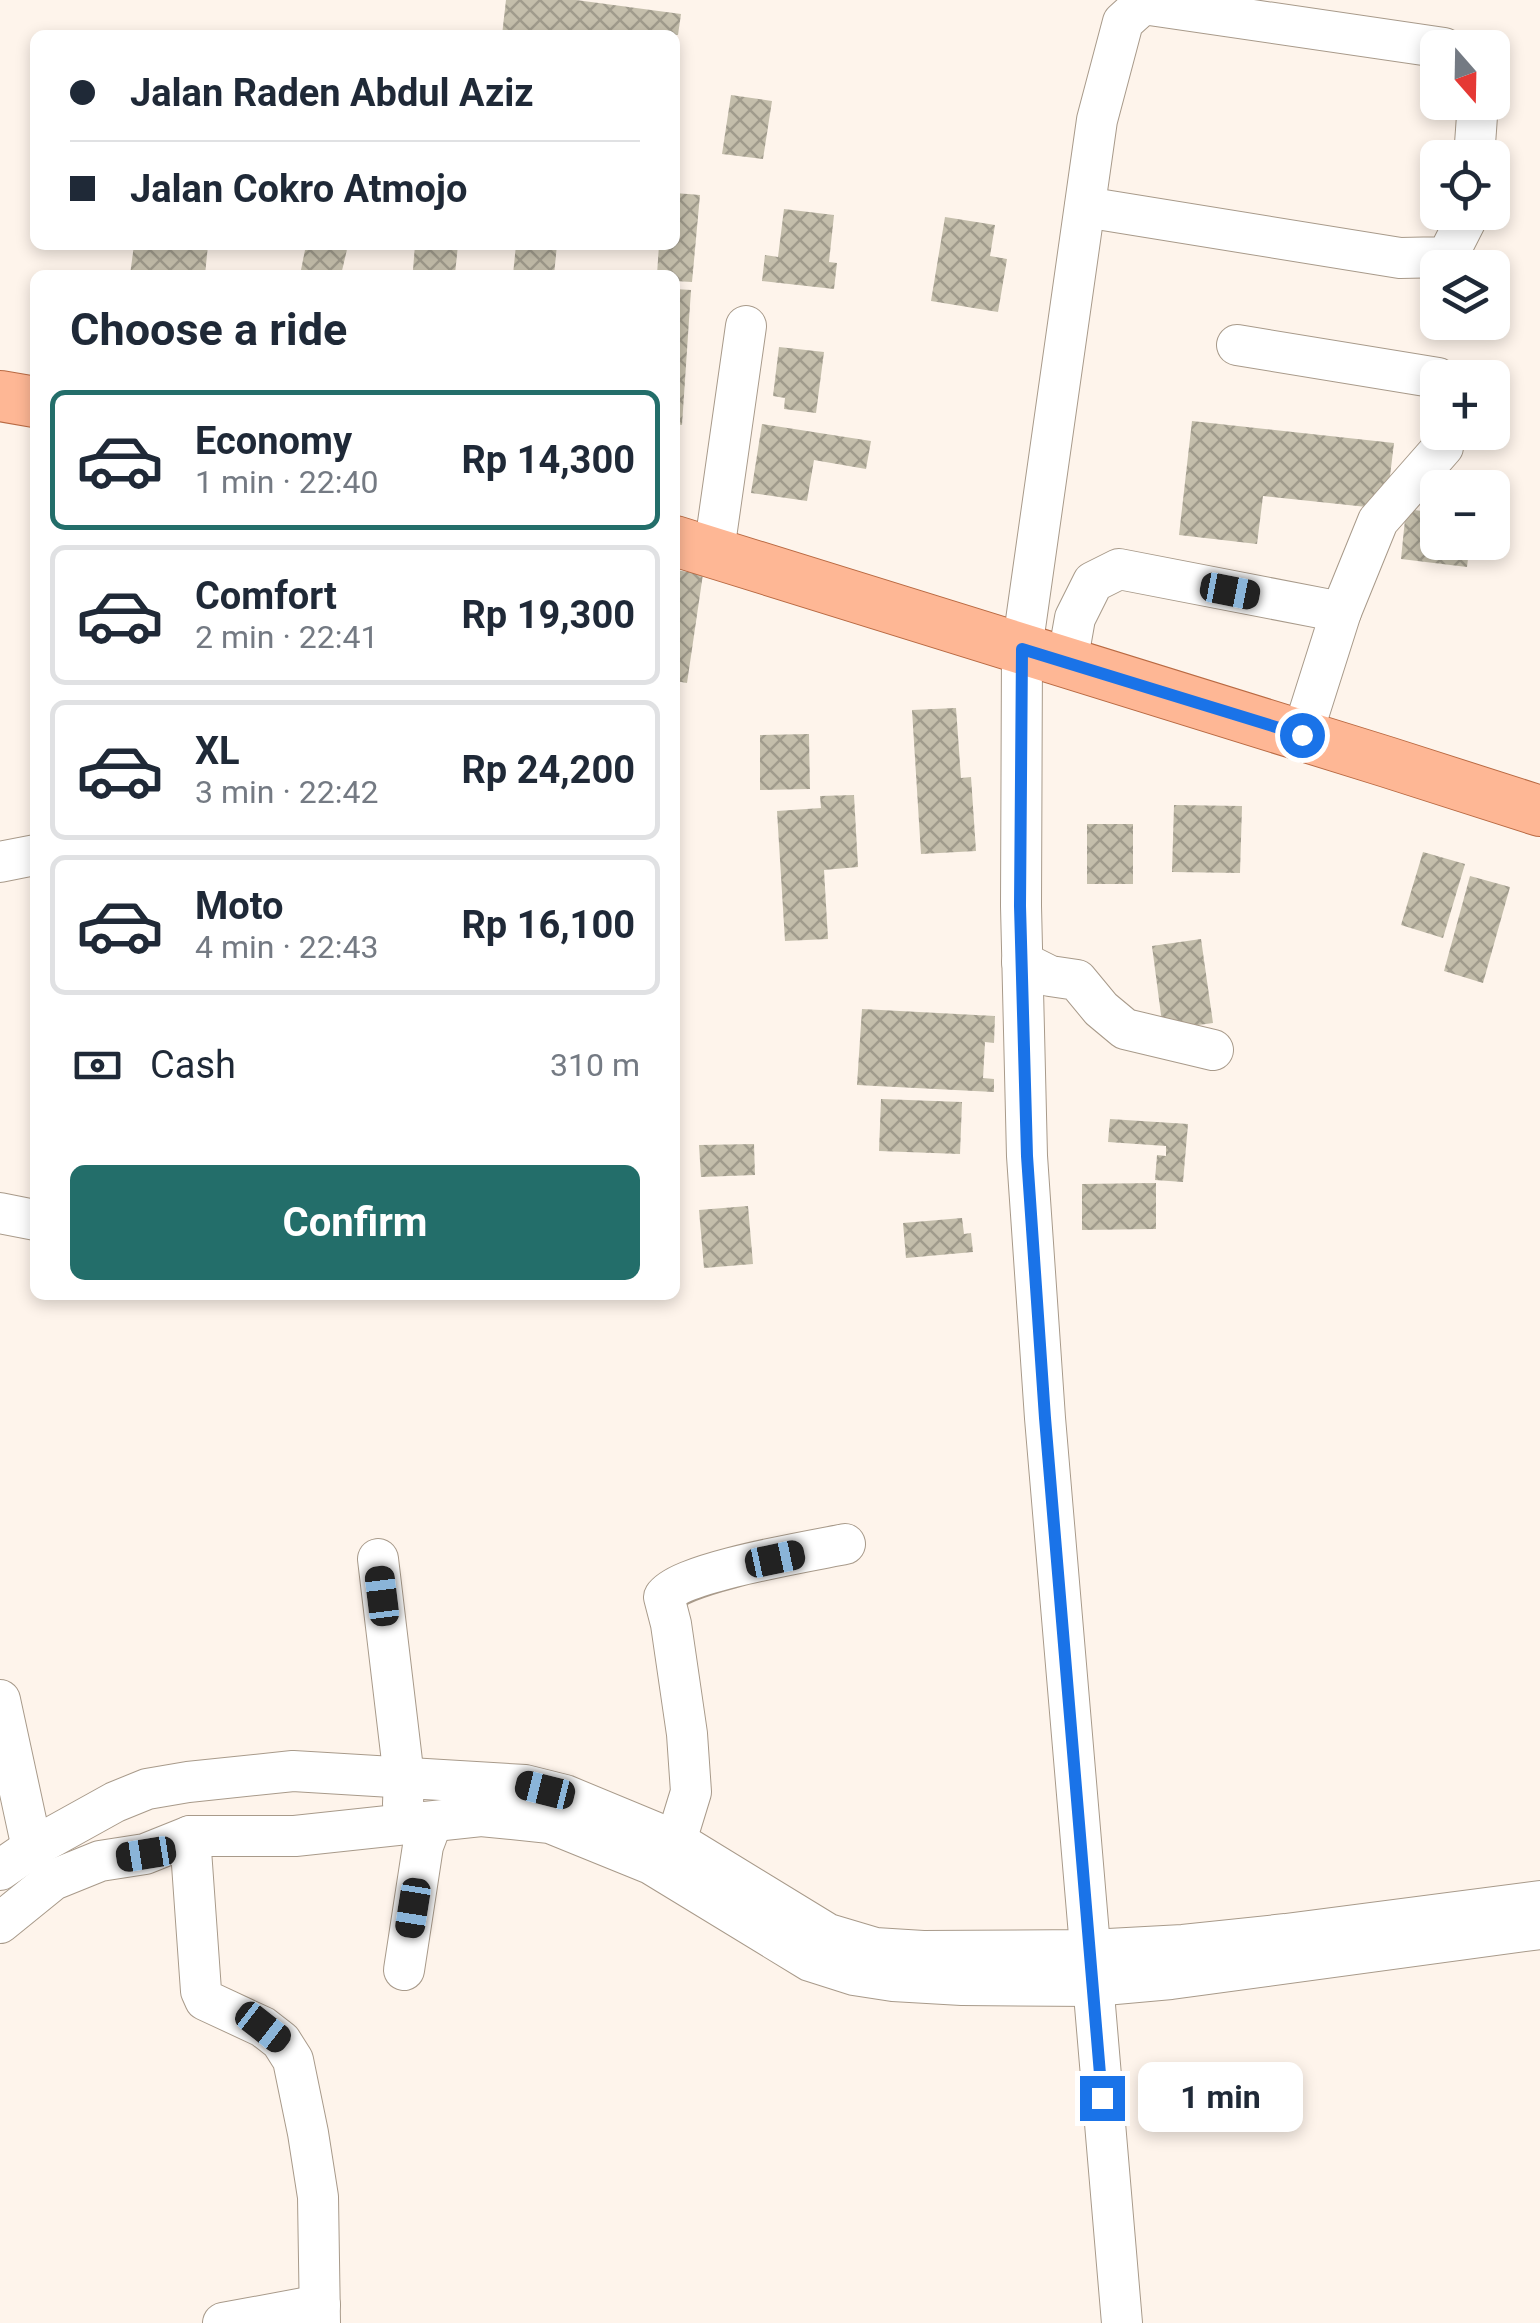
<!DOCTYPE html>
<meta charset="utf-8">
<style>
body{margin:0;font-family:Roboto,sans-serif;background:#f6f6f7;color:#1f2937;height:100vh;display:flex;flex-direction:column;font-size:38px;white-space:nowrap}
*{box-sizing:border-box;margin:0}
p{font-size:32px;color:#747a83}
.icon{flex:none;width:55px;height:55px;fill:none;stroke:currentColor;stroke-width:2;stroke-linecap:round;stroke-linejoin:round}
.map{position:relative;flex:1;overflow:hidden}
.sheet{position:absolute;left:30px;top:270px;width:650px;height:1030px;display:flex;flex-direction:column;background:#fff;border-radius:15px;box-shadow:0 5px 15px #0003}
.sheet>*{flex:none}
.banner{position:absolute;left:30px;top:30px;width:650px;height:220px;border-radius:15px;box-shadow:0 5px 15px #0003;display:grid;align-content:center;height:220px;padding:0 40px;background:#fff}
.needle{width:65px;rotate:160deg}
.tools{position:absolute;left:1420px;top:30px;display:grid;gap:20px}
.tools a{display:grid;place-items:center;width:90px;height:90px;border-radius:15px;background:#fff;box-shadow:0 5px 15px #0003;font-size:50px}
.end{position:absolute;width:45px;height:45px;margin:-22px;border:12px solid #1a73e8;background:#fff;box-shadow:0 0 0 5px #fff}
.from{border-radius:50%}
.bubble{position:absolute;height:70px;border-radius:15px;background:#fff;box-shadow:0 5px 15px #0003;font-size:32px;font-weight:700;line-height:70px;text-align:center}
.car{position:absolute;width:30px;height:60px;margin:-30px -15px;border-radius:12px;box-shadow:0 0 8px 2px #0007;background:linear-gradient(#222 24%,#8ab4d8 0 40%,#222 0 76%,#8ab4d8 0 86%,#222 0)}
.banner b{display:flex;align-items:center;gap:35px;height:95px;font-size:38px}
.banner b+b{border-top:2px solid #e0e1e3}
.banner i{width:25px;height:25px;background:#1f2937}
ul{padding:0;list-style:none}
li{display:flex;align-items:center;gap:30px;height:140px;margin:0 20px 15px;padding:0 20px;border:5px solid #e0e1e3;border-radius:15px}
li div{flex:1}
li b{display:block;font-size:38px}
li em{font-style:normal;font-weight:700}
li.selected{border-color:#236e6a}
li>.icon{width:90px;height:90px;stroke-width:1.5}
h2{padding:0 40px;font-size:45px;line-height:120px}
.pay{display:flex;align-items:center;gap:25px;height:110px;padding:0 40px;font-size:38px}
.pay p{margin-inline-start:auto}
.cta{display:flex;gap:20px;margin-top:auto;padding:20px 40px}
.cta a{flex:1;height:115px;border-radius:15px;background:#236e6a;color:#fff;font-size:40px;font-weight:700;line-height:115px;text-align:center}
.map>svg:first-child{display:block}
.building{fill:url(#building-cross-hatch)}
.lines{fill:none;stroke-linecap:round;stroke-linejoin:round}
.minor-casing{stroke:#a89a8a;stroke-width:42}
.major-casing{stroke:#b96a43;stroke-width:52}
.minor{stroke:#fff;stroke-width:40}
.major{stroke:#feb795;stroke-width:50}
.route{stroke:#1a73e8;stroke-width:12}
</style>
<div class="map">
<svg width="1540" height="2323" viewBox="0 0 1540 2323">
<defs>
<pattern id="building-cross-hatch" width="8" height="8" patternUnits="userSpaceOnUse" patternTransform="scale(2.5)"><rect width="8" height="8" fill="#c4beab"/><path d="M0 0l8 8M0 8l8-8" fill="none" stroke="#a09b8c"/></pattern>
</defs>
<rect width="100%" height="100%" fill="#fef4eb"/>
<g class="building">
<polygon points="506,0 576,0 681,14 678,35 502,35"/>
<polygon points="731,95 772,101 763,159 722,154"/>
<polygon points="675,193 700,195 692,282 675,281 675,275 657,275 659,245 675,245"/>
<polygon points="784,209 834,215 829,262 837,263 834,289 762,281 765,255 778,257"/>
<polygon points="945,217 995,225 990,256 1007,259 998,312 931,301"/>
<polygon points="134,245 208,245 205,275 130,275"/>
<polygon points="306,245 348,245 341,275 300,275"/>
<polygon points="415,245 458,245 455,274 413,270"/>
<polygon points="516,245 557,245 554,275 513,275"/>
<polygon points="675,289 691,290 682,425 675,424"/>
<polygon points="779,347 824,352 816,413 784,409 785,398 773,396"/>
<polygon points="1192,421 1394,443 1386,509 1263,496 1257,544 1179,535"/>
<polygon points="762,424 871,441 866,469 814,460 807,501 751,493"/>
<polygon points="1406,509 1438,513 1438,542 1470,542 1467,567 1401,559"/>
<polygon points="675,570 703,574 687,683 675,681"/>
<polygon points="956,708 961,778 971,777 976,851 921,854 912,710"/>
<polygon points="809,734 810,789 760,790 760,735"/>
<polygon points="854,795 858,867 824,870 828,939 785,941 777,811 821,808 820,796"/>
<polygon points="1174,805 1242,806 1240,873 1172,872"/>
<rect x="1087" y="824" width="46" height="60"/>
<polygon points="1423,852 1465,864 1443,938 1401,925"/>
<polygon points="1470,876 1510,887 1483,983 1444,971"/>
<polygon points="1201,939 1213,1023 1163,1030 1152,946"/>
<polygon points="862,1009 995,1016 994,1043 985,1042 983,1078 994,1079 994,1092 857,1085"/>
<polygon points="881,1099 962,1102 960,1154 879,1151"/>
<polygon points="1110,1119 1188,1124 1183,1182 1155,1180 1157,1155 1166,1156 1166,1146 1108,1142"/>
<polygon points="754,1144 755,1175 701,1177 699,1145"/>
<polygon points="1156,1183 1156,1229 1082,1230 1082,1184"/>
<polygon points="748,1206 753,1264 704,1268 699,1210"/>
<polygon points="962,1218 964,1234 971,1233 973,1252 906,1258 903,1223"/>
</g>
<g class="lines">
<defs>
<g id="minor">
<polyline points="1474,158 1478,102"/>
<polyline points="1085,207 1400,258 1447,257 1470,212"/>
<polyline points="1237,345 1438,378"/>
<polyline points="714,551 746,326"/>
<polyline points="1341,612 1378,521 1443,447 1445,432"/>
<polyline points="1067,663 1075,618 1093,582 1119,569 1341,612 1302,735"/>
<polyline points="0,862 35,855"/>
<polyline points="1022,962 1050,976 1077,980 1101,1009 1125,1029 1213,1050"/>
<polyline points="0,1213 35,1220"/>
<polyline points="378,1559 404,1778 403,1804"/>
<polyline points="0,1700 32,1848"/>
<polyline points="190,1836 201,1991 205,2000 263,2027 281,2041 293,2060 308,2133 318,2197 320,2323"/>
<path d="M676 1841 691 1792 687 1734 671 1624 664 1597C680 1572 811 1551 845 1544"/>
<polyline points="0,1870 32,1848 115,1802 147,1789 188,1782 293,1771 525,1785 565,1795 676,1841 828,1934 875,1948 923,1951 1090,1950 1183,1945 1286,1934 1540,1901"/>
<polyline points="0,1923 53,1880 100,1861 145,1854 190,1836 295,1836 481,1816 550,1823 651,1864 810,1961 854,1975 893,1981 962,1985 1093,1986 1171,1979 1540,1929"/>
<polyline points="404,1970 423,1846 432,1822"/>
<polyline points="223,2323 320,2305"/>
<polyline points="1122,2323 1045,1418 1027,1156 1021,906 1022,649 1097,120 1123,22 1143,4 1444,48"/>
</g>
<g id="major">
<polyline points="0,396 35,402"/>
<polyline points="675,541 1387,762 1540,811"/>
</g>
</defs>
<use href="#minor" class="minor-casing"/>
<use href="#major" class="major-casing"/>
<use href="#minor" class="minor"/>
<use href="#major" class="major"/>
</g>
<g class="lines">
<polyline class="route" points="1102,2098 1045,1418 1027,1156 1020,906 1022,649 1302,735"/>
</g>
</svg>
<div class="tools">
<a><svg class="needle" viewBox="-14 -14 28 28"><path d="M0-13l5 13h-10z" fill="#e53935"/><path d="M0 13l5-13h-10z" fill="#747a83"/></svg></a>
<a><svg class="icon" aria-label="locate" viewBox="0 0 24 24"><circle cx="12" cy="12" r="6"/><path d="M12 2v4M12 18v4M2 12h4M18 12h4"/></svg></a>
<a><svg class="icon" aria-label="layers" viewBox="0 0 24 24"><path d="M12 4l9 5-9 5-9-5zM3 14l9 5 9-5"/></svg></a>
<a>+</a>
<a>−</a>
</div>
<i class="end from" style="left:1302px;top:735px"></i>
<i class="end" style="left:1102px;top:2098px"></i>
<div class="bubble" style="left:1138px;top:2062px;width:165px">1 min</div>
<i class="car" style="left:1230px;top:591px;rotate:101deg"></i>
<i class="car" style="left:775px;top:1559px;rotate:78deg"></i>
<i class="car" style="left:382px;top:1596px;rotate:353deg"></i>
<i class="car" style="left:545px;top:1790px;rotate:284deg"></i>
<i class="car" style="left:146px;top:1854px;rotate:261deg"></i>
<i class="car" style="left:413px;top:1908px;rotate:189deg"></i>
<i class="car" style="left:263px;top:2027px;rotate:128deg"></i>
<div class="banner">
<b><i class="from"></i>Jalan Raden Abdul Aziz</b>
<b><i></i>Jalan Cokro Atmojo</b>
</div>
<section class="sheet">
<h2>Choose a ride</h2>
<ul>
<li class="selected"><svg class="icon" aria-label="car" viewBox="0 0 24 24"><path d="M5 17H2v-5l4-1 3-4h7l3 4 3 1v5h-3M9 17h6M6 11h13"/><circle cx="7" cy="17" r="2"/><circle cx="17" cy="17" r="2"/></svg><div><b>Economy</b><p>1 min · 22:40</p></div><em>Rp 14,300</em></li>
<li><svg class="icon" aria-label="car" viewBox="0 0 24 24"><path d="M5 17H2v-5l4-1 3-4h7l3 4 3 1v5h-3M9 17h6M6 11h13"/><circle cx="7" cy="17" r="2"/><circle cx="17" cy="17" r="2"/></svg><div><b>Comfort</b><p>2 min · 22:41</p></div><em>Rp 19,300</em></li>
<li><svg class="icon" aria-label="car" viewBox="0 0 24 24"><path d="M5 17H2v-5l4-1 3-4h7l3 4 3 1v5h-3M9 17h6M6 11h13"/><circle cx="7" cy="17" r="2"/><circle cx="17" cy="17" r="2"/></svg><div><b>XL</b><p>3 min · 22:42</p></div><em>Rp 24,200</em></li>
<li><svg class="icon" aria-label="car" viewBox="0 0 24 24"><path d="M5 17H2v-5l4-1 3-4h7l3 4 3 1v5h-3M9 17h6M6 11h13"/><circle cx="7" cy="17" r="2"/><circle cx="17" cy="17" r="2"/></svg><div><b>Moto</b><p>4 min · 22:43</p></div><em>Rp 16,100</em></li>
</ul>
<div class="pay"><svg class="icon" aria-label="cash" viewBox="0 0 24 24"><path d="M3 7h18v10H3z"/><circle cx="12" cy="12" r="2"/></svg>Cash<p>310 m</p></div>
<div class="cta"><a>Confirm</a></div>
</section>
</div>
